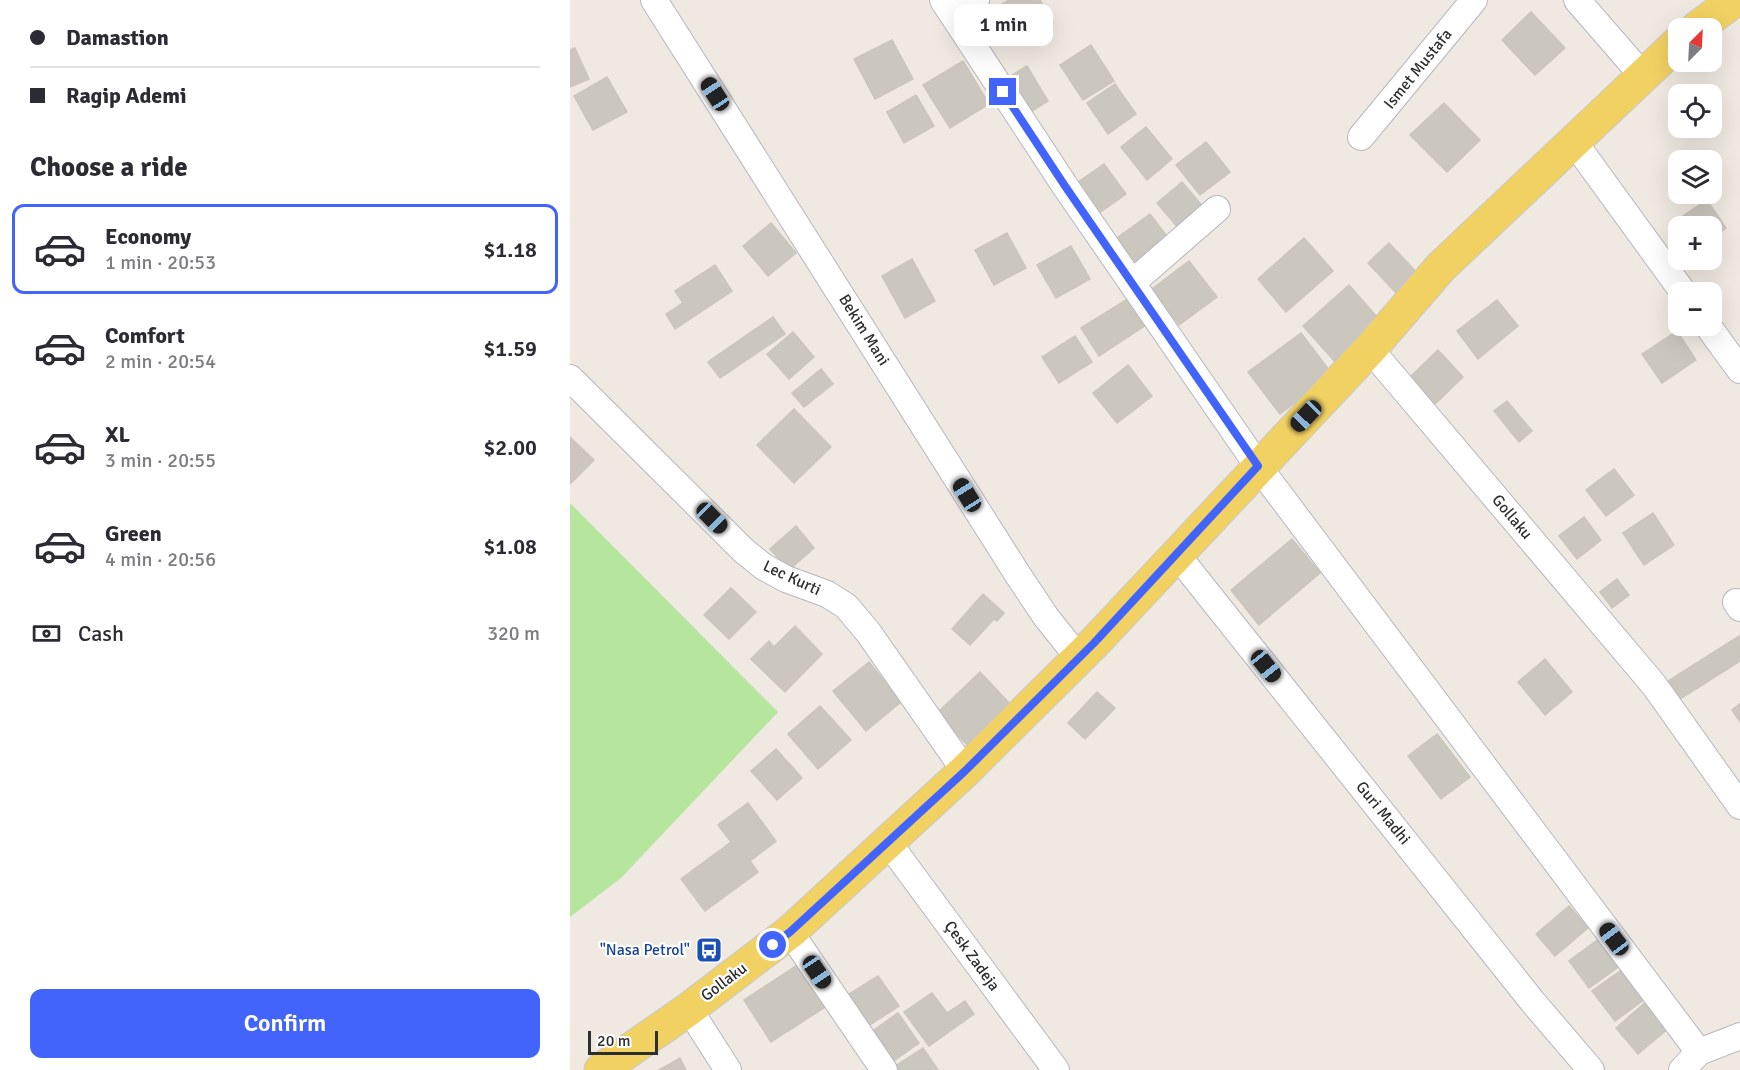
<!DOCTYPE html>
<meta charset="utf-8">
<style>
body{margin:0;font-family:Signika,sans-serif;background:#f2f2f3;color:#2b2b33;height:100vh;display:flex;flex-direction:column;font-size:22px;white-space:nowrap}
*{box-sizing:border-box;margin:0}
p{font-size:20px;color:#7c7c81}
.icon{flex:none;width:33px;height:33px;fill:none;stroke:currentColor;stroke-width:2;stroke-linecap:round;stroke-linejoin:round}
.map{position:relative;flex:1;overflow:hidden}
.sheet{display:flex;flex-direction:column;background:#fff;width:570px}
.sheet>*{flex:none}
.hud{display:grid;align-content:center;height:132px;padding:0 30px;background:#fff}
.needle{width:39px;rotate:24deg}
.tools{position:absolute;left:1098px;top:18px;display:grid;gap:12px}
.tools a{display:grid;place-items:center;width:54px;height:54px;border-radius:12px;background:#fff;box-shadow:0 6px 24px #0002;font-size:30px}
.scale{position:absolute;left:18px;bottom:15px;width:70px;box-sizing:border-box;padding-left:6px;border:3px solid #2e2e2e;border-top:0;font-size:16px;line-height:21px;white-space:nowrap;color:#2e2e2e;-webkit-text-stroke:4px #fff;paint-order:stroke}
.end{position:absolute;width:27px;height:27px;margin:-14px;border:8px solid #4264fb;background:#fff;box-shadow:0 0 0 3px #fff}
.from{border-radius:50%}
.bubble{position:absolute;height:42px;border-radius:12px;background:#fff;box-shadow:0 6px 24px #0002;font-size:20px;font-weight:600;line-height:42px;text-align:center}
.car{position:absolute;width:18px;height:36px;margin:-18px -9px;border-radius:8px;box-shadow:0 0 4px 2px #0007;background:linear-gradient(#222 24%,#8ab4d8 0 40%,#222 0 76%,#8ab4d8 0 86%,#222 0)}
.hud b{display:flex;align-items:center;gap:21px;height:57px;font-size:22px}
.hud b+b{border-top:2px solid #e1e1e2}
.hud i{width:15px;height:15px;background:#2b2b33}
ul{padding:0;list-style:none}
li{display:flex;align-items:center;gap:18px;height:90px;margin:0 12px 9px;padding:0 18px;border:3px solid transparent;border-radius:12px}
li div{flex:1}
li b{display:block;font-size:22px}
li em{font-style:normal;font-weight:600}
li.current{border-color:#4264fb}
li>.icon{width:54px;height:54px;stroke-width:1.5}
h2{padding:0 30px;font-size:27px;line-height:72px}
.pay{display:flex;align-items:center;gap:15px;height:66px;padding:0 30px;font-size:22px}
.pay p{margin-inline-start:auto}
.cta{display:flex;gap:12px;margin-top:auto;padding:12px 30px}
.cta a{flex:1;height:69px;border-radius:12px;background:#4264fb;color:#fff;font-size:24px;font-weight:600;line-height:69px;text-align:center}
main{display:flex;flex:1;min-height:0}
.map>svg:first-child{display:block}
.green{fill:#b6e59e}
.building{fill:#cbc7bf;stroke:#cbc5ba;stroke-width:1.5}
.lines{fill:none;stroke-linecap:round;stroke-linejoin:round}
.minor-casing{stroke:#b4b7c1;stroke-width:28}
.major-casing{stroke:#c9c9c9;stroke-width:35}
.minor{stroke:#fff;stroke-width:26}
.major{stroke:#f2d163;stroke-width:33}
.route{stroke:#4264fb;stroke-width:8}
.labels{text-anchor:middle;dominant-baseline:central;stroke-width:4.5;stroke-linejoin:round;paint-order:stroke}
.street-label{font-size:16px;fill:#2e2e2e;stroke:#fff}
.transit-label{font-size:16px;fill:#164399;stroke:#fff;text-anchor:end}
</style>
<main>
<section class="sheet">
<div class="hud">
<b><i class="from"></i>Damastion</b>
<b><i></i>Ragip Ademi</b>
</div>
<h2>Choose a ride</h2>
<ul>
<li class="current"><svg class="icon" aria-label="car" viewBox="0 0 24 24"><path d="M5 17H2v-5l4-1 3-4h7l3 4 3 1v5h-3M9 17h6M6 11h13"/><circle cx="7" cy="17" r="2"/><circle cx="17" cy="17" r="2"/></svg><div><b>Economy</b><p>1 min · 20:53</p></div><em>$1.18</em></li>
<li><svg class="icon" aria-label="car" viewBox="0 0 24 24"><path d="M5 17H2v-5l4-1 3-4h7l3 4 3 1v5h-3M9 17h6M6 11h13"/><circle cx="7" cy="17" r="2"/><circle cx="17" cy="17" r="2"/></svg><div><b>Comfort</b><p>2 min · 20:54</p></div><em>$1.59</em></li>
<li><svg class="icon" aria-label="car" viewBox="0 0 24 24"><path d="M5 17H2v-5l4-1 3-4h7l3 4 3 1v5h-3M9 17h6M6 11h13"/><circle cx="7" cy="17" r="2"/><circle cx="17" cy="17" r="2"/></svg><div><b>XL</b><p>3 min · 20:55</p></div><em>$2.00</em></li>
<li><svg class="icon" aria-label="car" viewBox="0 0 24 24"><path d="M5 17H2v-5l4-1 3-4h7l3 4 3 1v5h-3M9 17h6M6 11h13"/><circle cx="7" cy="17" r="2"/><circle cx="17" cy="17" r="2"/></svg><div><b>Green</b><p>4 min · 20:56</p></div><em>$1.08</em></li>
</ul>
<div class="pay"><svg class="icon" aria-label="cash" viewBox="0 0 24 24"><path d="M3 7h18v10H3z"/><circle cx="12" cy="12" r="2"/></svg>Cash<p>320 m</p></div>
<div class="cta"><a>Confirm</a></div>
</section>
<div class="map">
<svg width="1170" height="1070" viewBox="0 0 1170 1070">
<rect width="100%" height="100%" fill="#efe9e1"/>
<polygon class="green" points="0,503 208,712 51,878 0,917"/>
<g class="building">
<polygon points="439,0 470,0 483,23 450,40 432,4"/>
<polygon points="961,12 995,48 965,75 932,40"/>
<polygon points="322,40 343,79 305,99 284,59"/>
<polygon points="521,45 544,81 513,100 490,65"/>
<polygon points="5,48 19,79 0,87 0,50"/>
<polygon points="393,61 419,104 380,128 353,85"/>
<polygon points="457,66 478,101 456,115 434,80"/>
<polygon points="37,77 57,112 23,130 4,96"/>
<polygon points="545,84 566,114 538,134 517,103"/>
<polygon points="346,95 364,126 334,143 317,112"/>
<polygon points="874,103 910,140 877,172 840,135"/>
<polygon points="576,127 602,159 577,180 551,147"/>
<polygon points="636,142 660,172 630,195 606,165"/>
<polygon points="534,164 556,194 529,213 507,183"/>
<polygon points="612,182 635,209 610,230 587,203"/>
<polygon points="1137,200 1156,228 1142,238 1142,226 1111,226 1107,220"/>
<polygon points="580,214 600,240 568,265 547,238"/>
<polygon points="201,223 226,253 198,276 173,246"/>
<polygon points="437,233 456,268 424,285 405,250"/>
<polygon points="734,238 763,271 716,312 688,279"/>
<polygon points="819,243 850,276 829,296 798,263"/>
<polygon points="501,246 520,279 486,298 467,265"/>
<polygon points="342,259 365,301 335,318 312,276"/>
<polygon points="619,261 647,297 609,325 582,289"/>
<polygon points="145,265 162,291 105,329 96,314 113,303 105,291"/>
<polygon points="779,285 813,324 767,364 733,326"/>
<polygon points="559,298 576,325 529,356 511,328"/>
<polygon points="927,300 948,326 908,359 887,331"/>
<polygon points="203,317 215,334 150,378 138,362"/>
<polygon points="1107,331 1126,360 1092,383 1072,354"/>
<polygon points="223,332 244,357 219,379 197,354"/>
<polygon points="731,333 763,375 710,414 678,372"/>
<polygon points="505,336 522,362 489,383 472,357"/>
<polygon points="868,350 893,377 865,404 840,377"/>
<polygon points="558,365 582,396 547,423 523,393"/>
<polygon points="251,369 263,384 234,407 222,393"/>
<polygon points="937,401 962,431 949,442 924,411"/>
<polygon points="224,409 261,447 224,483 187,445"/>
<polygon points="0,437 24,460 0,484"/>
<polygon points="1044,469 1064,495 1036,516 1016,490"/>
<polygon points="1083,513 1104,545 1074,565 1053,533"/>
<polygon points="1014,517 1031,540 1007,559 989,536"/>
<polygon points="226,526 244,548 219,570 200,549"/>
<polygon points="722,539 750,573 689,625 661,590"/>
<polygon points="1047,579 1059,595 1042,608 1030,592"/>
<polygon points="161,588 186,612 159,639 134,615"/>
<polygon points="413,594 434,613 427,621 424,619 400,645 382,629"/>
<polygon points="225,626 252,654 215,692 181,659 199,641 204,647"/>
<polygon points="1169,636 1170,661 1107,701 1095,683"/>
<polygon points="975,659 1002,692 975,715 948,682"/>
<polygon points="299,662 331,702 296,731 263,691"/>
<polygon points="410,672 443,707 400,748 367,713"/>
<polygon points="527,692 545,708 515,739 498,723"/>
<polygon points="1170,704 1170,722 1162,710"/>
<polygon points="250,706 281,740 248,769 218,734"/>
<polygon points="867,734 900,777 871,799 838,756"/>
<polygon points="206,749 232,778 207,800 181,771"/>
<polygon points="178,803 206,841 180,861 188,872 135,911 111,879 161,842 148,825"/>
<polygon points="999,906 1018,928 985,956 966,934"/>
<polygon points="1030,938 1051,965 1019,988 999,961"/>
<polygon points="232,962 260,1004 201,1042 174,1000"/>
<polygon points="1053,969 1075,999 1045,1021 1022,991"/>
<polygon points="308,976 329,1006 292,1030 271,999"/>
<polygon points="362,993 377,1013 395,1001 404,1014 359,1046 334,1012"/>
<polygon points="1077,1001 1099,1028 1068,1054 1046,1028"/>
<polygon points="328,1013 349,1043 318,1065 297,1035"/>
<polygon points="353,1048 368,1070 321,1070 321,1069"/>
<polygon points="110,1058 116,1070 89,1070"/>
</g>
<g class="lines">
<defs>
<g id="minor">
<polyline points="84,0 448,575 476,617 508,657"/>
<polyline points="373,0 495,186 688,466 1129,1052"/>
<polyline points="1007,0 1073,76"/>
<polyline points="383,15 406,0"/>
<polyline points="791,137 904,0"/>
<polyline points="1004,142 1113,292"/>
<polyline points="562,283 647,209"/>
<polyline points="1138,326 1170,370"/>
<polyline points="800,349 1084,685 1170,806"/>
<polyline points="0,378 174,551 194,567 216,579 257,594 276,606 298,632 395,771"/>
<polyline points="607,555 962,1001 1021,1070"/>
<polyline points="1166,602 1170,608"/>
<polyline points="317,841 486,1070"/>
<polyline points="220,932 314,1070"/>
<polyline points="119,1009 158,1070"/>
<polyline points="1112,1070 1129,1052 1170,1036"/>
</g>
<g id="major">
<polyline points="1127,28 1165,0"/>
<polyline points="31,1070 119,1009 220,932 395,771 524,643 800,349 871,267 1108,43"/>
</g>
</defs>
<use href="#minor" class="minor-casing"/>
<use href="#major" class="major-casing"/>
<use href="#minor" class="minor"/>
<use href="#major" class="major"/>
</g>
<g class="lines">
<polyline class="route" points="203,945 220,932 395,771 524,643 688,466 495,186 433,92"/>
</g>
<defs>
<symbol id="bus-square" viewBox="-11 -11 22 22"><rect x="-9" y="-9" width="18" height="18" rx="4" fill="#1a4fb4" stroke="#fff"/><path d="M-5-6H5V4H4V6H2V4H-2V6H-4V4H-5ZM-3.5-4V0h7V-4ZM-3.5 1.2v1.5H-2V1.2ZM2 1.2v1.5H3.5V1.2Z" fill="#fff"/></symbol>
</defs>
<g fill-rule="evenodd">
<use href="#bus-square" x="124" y="935" width="30" height="30"/>
</g>
<g class="labels">
<g class="street-label">
<text transform="translate(848 69) rotate(-51)">Ismet Mustafa</text>
<text transform="translate(294 330) rotate(58)">Bekim Mani</text>
<text transform="translate(942 517) rotate(50)">Gollaku</text>
<text transform="translate(222 578) rotate(25)">Lec Kurti</text>
<text transform="translate(813 813) rotate(51)">Guri Madhi</text>
<text transform="translate(402 956) rotate(54)">Çesk Zadeja</text>
<text transform="translate(154 982) rotate(-37)">Gollaku</text>
</g>
<g class="transit-label">
<text x="120" y="950">"Nasa Petrol"</text>
</g>
</g>
</svg>
<div class="tools">
<a><svg class="needle" viewBox="-14 -14 28 28"><path d="M0-13l5 13h-10z" fill="#e53935"/><path d="M0 13l5-13h-10z" fill="#7c7c81"/></svg></a>
<a><svg class="icon" aria-label="locate" viewBox="0 0 24 24"><circle cx="12" cy="12" r="6"/><path d="M12 2v4M12 18v4M2 12h4M18 12h4"/></svg></a>
<a><svg class="icon" aria-label="layers" viewBox="0 0 24 24"><path d="M12 4l9 5-9 5-9-5zM3 14l9 5 9-5"/></svg></a>
<a>+</a>
<a>−</a>
</div>
<div class="scale">20 m</div>
<i class="end from" style="left:203px;top:945px"></i>
<i class="end" style="left:433px;top:92px"></i>
<div class="bubble" style="left:384px;top:4px;width:99px">1 min</div>
<i class="car" style="left:145px;top:94px;rotate:327deg"></i>
<i class="car" style="left:736px;top:416px;rotate:224deg"></i>
<i class="car" style="left:397px;top:495px;rotate:328deg"></i>
<i class="car" style="left:142px;top:518px;rotate:135deg"></i>
<i class="car" style="left:696px;top:666px;rotate:141deg"></i>
<i class="car" style="left:1044px;top:939px;rotate:323deg"></i>
<i class="car" style="left:247px;top:972px;rotate:146deg"></i>
</div>
</main>
